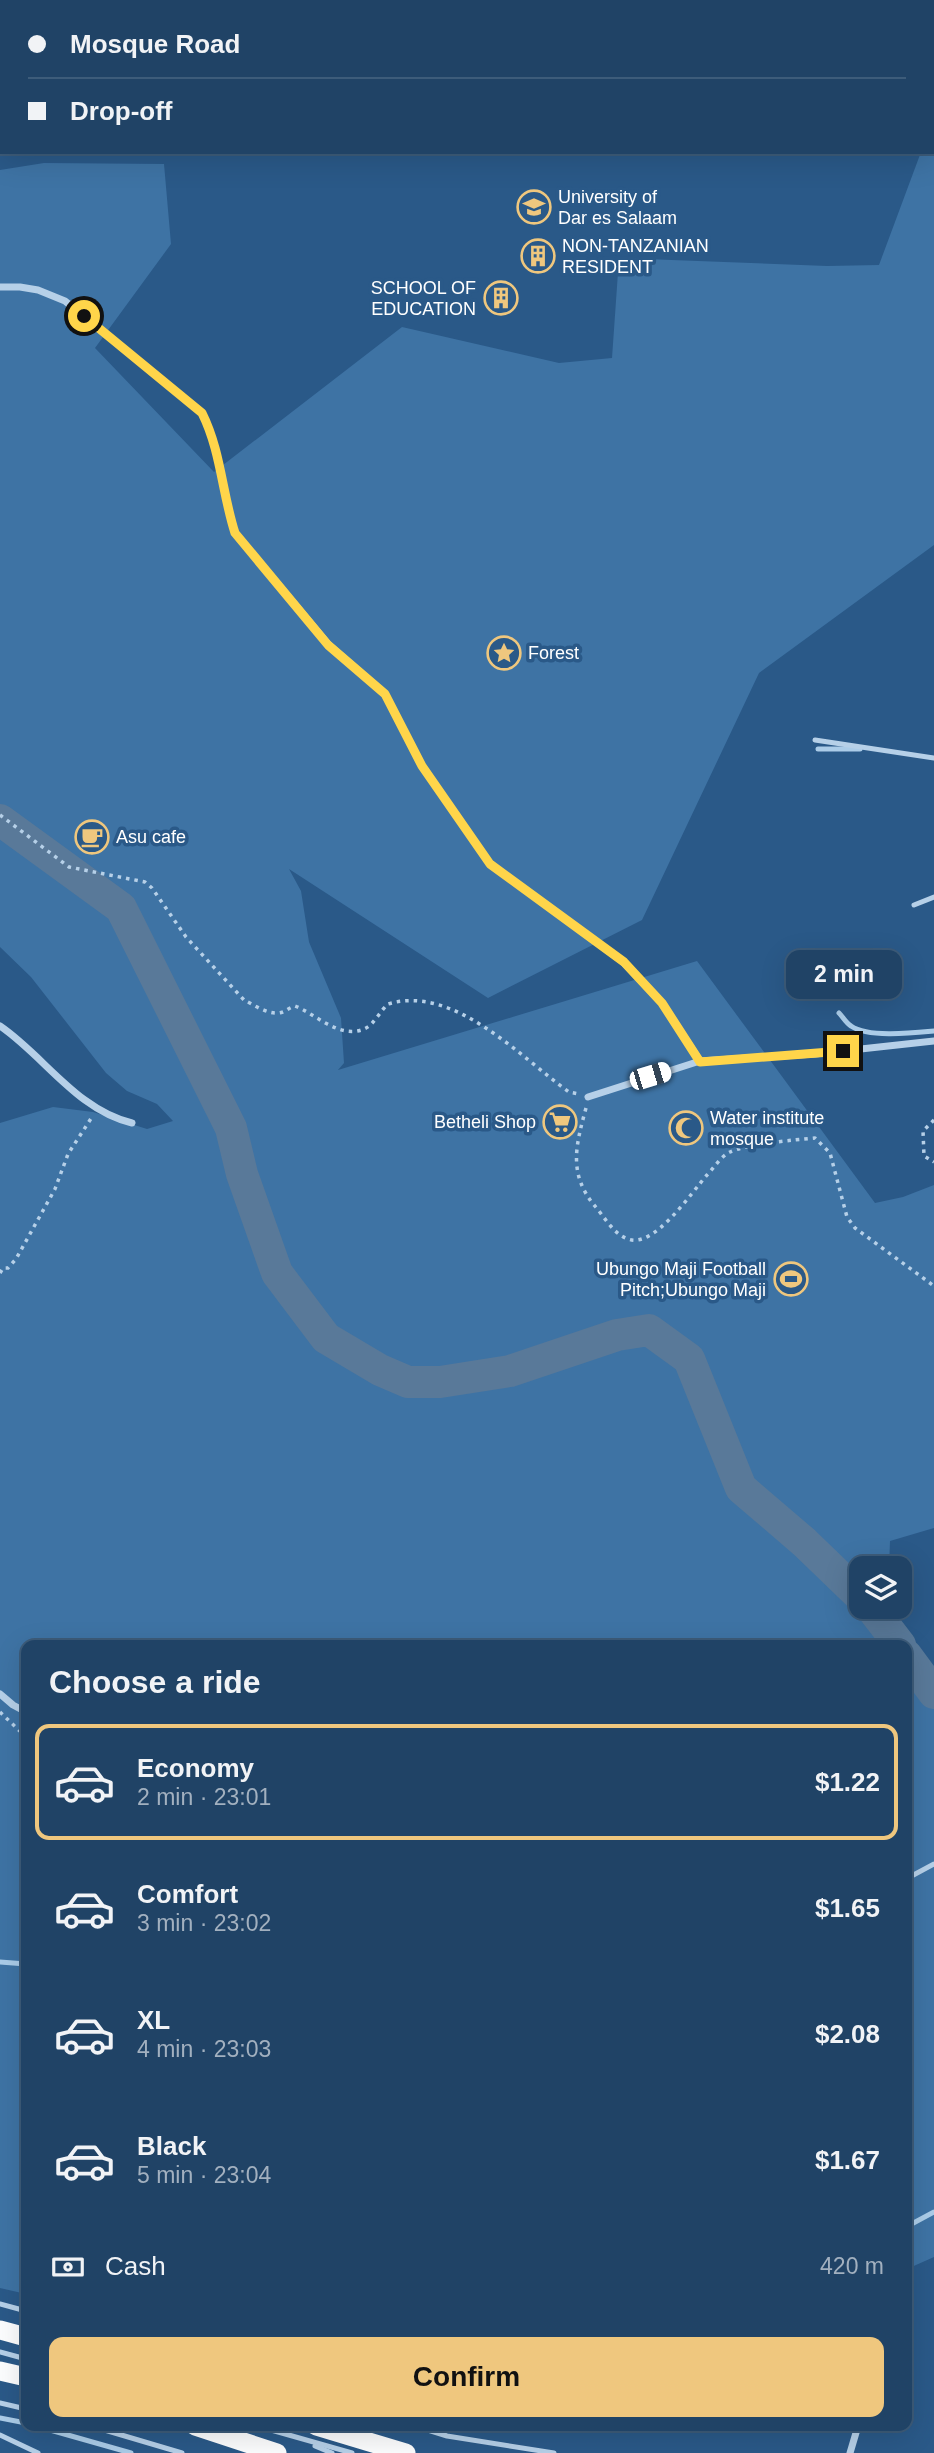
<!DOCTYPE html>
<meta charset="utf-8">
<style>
body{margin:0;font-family:Helvetica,sans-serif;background:#2d4e6f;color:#f1f3f6;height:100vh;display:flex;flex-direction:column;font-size:26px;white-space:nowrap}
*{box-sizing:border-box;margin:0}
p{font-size:23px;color:#a2b0bf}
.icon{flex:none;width:38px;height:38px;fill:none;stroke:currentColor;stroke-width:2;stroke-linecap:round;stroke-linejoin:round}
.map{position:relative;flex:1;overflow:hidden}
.details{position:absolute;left:21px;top:1640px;width:891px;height:791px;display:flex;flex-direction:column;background:#204366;border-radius:14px;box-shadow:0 7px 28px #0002,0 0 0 2px #3d5c7a}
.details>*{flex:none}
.guide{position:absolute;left:0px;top:0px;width:934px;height:154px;box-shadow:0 7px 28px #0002,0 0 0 2px #3d5c7a;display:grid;align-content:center;height:154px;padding:0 28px;background:#204366}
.buttons{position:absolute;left:849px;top:1556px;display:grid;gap:14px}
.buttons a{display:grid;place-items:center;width:63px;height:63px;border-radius:14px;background:#204366;box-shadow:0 7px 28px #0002,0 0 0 2px #3d5c7a;font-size:35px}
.end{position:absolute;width:32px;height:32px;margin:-16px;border:9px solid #ffd54a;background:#111;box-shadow:0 0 0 4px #111}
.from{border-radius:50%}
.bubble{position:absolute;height:49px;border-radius:14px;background:#204366;box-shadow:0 7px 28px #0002,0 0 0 2px #3d5c7a;font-size:23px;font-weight:700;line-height:49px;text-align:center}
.car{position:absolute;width:21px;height:42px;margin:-21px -10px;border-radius:9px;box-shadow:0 0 5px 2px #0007;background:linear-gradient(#fff 24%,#345 0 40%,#fff 0 76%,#345 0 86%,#fff 0)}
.guide b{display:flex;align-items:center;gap:24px;height:66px;font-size:26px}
.guide b+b{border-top:2px solid #3d5c7a}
.guide i{width:18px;height:18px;background:#f1f3f6}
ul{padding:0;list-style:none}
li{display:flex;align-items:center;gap:21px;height:116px;margin:0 14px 10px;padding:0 14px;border:4px solid transparent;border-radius:14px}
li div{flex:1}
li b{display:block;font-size:26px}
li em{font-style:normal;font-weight:700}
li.current{border-color:#efc77e}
li>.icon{width:63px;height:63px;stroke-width:1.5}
h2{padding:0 28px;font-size:32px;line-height:84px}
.pay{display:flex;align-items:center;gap:18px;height:77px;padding:0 28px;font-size:26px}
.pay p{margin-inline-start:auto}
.cta{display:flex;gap:14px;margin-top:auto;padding:14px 28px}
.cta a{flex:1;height:80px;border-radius:14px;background:#efc77e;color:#111;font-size:28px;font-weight:700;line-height:80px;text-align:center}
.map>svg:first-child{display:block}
.green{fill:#3e73a4}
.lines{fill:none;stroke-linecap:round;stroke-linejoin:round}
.stream{stroke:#abcce8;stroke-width:5}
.river{stroke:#597999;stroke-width:32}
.path{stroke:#b6d0e8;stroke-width:3.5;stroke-dasharray:3.5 5;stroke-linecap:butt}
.service{stroke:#b6d0e8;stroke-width:5}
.minor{stroke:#b6d0e8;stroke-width:7}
.tertiary{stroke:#b6d0e8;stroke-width:12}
.trunk{stroke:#fcfdfe;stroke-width:19}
.route{stroke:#ffd54a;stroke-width:9}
.labels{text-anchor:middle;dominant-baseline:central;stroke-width:7;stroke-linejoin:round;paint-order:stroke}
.poi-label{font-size:18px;fill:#fff;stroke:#2a5988;text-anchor:start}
</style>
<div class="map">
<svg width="934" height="2453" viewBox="0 0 934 2453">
<rect width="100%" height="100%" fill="#2a5988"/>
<g class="green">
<polygon points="934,117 934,545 759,673 642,920 488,998 289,869 301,891 309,942 341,1018 344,1063 338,1070 697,961 875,1203 903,1197 934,1185 934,1528 890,1541 889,1568 861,1568 861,1606 887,1607 885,1645 26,1645 26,2294 0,2288 0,1123 53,1107 93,1112 147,1129 173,1121 157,1104 127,1091 106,1073 31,977 0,947 0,170 44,163 164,164 171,244 95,348 214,472 402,327 559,363 612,358 619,258 827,266 879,265 921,152 933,152"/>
<polygon points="906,1676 934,1698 934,2257 907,2269"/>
</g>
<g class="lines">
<g class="stream">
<polyline points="933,13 934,12"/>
<polyline points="818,749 860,749"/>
<polyline points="0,832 7,826"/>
<path d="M839 1013C843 1017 846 1023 851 1026 868 1038 913 1033 934 1031"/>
<polyline points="0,1962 26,1964"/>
<polyline points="906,2227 934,2212"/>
<polyline points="0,2418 26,2423"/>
<polyline points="36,2426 131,2453"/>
</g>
<g class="river">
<polyline points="0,820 121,908 231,1128 242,1174 277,1273 326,1338 380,1370 408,1382 440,1382 510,1371 617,1335 649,1330 689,1359 741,1488 804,1542 861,1597"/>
<polyline points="870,1606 900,1645"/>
<polyline points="906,1655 934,1693"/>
</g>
<g class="path">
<path d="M0 815 69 867 145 882 152 888 186 937 244 1000C254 1005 267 1014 278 1013 284 1013 288 1008 295 1006 316 1014 341 1041 366 1028 374 1024 381 1010 388 1004 454 984 520 1057 569 1092L579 1094"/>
<path d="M586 1108C576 1145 568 1173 594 1205 604 1216 613 1234 628 1239 654 1249 691 1193 707 1175 714 1168 721 1156 730 1152 747 1144 794 1140 815 1138L830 1153 847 1217 855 1228 934 1286"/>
<polyline points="934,1120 923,1131 924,1156 934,1162"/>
<polyline points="0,1273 3,1268 8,1268 16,1259 55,1189 68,1154 92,1117"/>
<polyline points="0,1712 26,1737"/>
</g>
<g class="service">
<polyline points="243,2 244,0"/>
<polyline points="815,740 934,758"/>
<polyline points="914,905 934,897"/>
<polyline points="906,1879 934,1864"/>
<polyline points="0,2304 26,2311"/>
<polyline points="0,2352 26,2359"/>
<polyline points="0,2403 26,2409"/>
<polyline points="91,2426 182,2453"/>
<polyline points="257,2426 352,2453"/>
<polyline points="415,2426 447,2436 554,2453"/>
<polyline points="0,2435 38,2453"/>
<polyline points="315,2446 332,2453"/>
</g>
<g class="minor">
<path d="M0 287H20L38 290 65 301 202 413C221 450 222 493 235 533L329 645 385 694 422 766 490 864 623 962 662 1003 700 1061"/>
<path d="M0 1026C44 1056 77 1110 132 1123"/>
<polyline points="588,1097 700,1061 815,1054 934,1041"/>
<polyline points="0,1694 13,1705 26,1712"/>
<polyline points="850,2453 858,2426"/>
</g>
<g class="tertiary">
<polyline points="359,0 360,2"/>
<polyline points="911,2 915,0"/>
</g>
<g class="trunk">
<polyline points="0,2330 26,2337"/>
<polyline points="0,2371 26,2377"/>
<polyline points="195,2426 277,2453"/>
<polyline points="316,2426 406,2453"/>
</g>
</g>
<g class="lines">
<path class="route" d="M84 316 202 413C221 451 222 493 235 533L328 645 385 694 422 766 490 864 624 962 662 1003 700 1062 843 1051"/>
</g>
<defs>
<symbol id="university-ring" viewBox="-11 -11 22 22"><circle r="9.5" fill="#2a5988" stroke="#efc77e" stroke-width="1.5"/><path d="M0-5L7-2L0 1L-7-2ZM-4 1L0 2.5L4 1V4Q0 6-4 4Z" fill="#efc77e"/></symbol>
<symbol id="building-ring" viewBox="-11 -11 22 22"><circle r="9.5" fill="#2a5988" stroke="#efc77e" stroke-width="1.5"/><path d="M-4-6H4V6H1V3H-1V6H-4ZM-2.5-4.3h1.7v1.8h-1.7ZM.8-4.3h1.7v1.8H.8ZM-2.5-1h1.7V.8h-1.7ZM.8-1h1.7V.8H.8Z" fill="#efc77e"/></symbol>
<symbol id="sight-ring" viewBox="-11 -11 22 22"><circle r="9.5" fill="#2a5988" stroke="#efc77e" stroke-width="1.5"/><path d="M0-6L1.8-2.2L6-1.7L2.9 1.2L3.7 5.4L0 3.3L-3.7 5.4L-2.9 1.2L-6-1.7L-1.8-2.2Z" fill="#efc77e"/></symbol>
<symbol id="cafe-ring" viewBox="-11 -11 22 22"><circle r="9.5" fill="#2a5988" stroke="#efc77e" stroke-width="1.5"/><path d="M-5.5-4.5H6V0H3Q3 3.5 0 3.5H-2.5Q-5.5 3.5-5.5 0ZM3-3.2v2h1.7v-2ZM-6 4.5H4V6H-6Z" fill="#efc77e"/></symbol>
<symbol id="supermarket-ring" viewBox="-11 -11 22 22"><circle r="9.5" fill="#2a5988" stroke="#efc77e" stroke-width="1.5"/><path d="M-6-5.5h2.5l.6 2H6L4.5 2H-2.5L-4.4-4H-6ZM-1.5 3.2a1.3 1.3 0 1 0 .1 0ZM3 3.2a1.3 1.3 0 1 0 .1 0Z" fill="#efc77e"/></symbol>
<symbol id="mosque-ring" viewBox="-11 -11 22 22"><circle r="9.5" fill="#2a5988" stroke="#efc77e" stroke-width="1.5"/><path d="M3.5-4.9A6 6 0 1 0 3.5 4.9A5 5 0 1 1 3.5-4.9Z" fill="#efc77e"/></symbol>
<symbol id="stadium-ring" viewBox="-11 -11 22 22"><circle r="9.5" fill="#2a5988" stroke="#efc77e" stroke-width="1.5"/><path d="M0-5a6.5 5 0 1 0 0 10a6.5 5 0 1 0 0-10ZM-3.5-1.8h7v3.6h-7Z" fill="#efc77e"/></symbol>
</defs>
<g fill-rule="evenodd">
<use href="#university-ring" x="515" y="188" width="38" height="38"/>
<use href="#building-ring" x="519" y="237" width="38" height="38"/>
<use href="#building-ring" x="482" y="279" width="38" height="38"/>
<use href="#sight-ring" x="485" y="634" width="38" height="38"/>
<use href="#cafe-ring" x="73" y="818" width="38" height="38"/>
<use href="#supermarket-ring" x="541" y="1103" width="38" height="38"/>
<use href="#mosque-ring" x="667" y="1109" width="38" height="38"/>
<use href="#stadium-ring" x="772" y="1260" width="38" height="38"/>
</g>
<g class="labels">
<g class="poi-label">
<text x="558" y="197">University of<tspan x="558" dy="21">Dar es Salaam</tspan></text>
<text x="562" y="246">NON-TANZANIAN<tspan x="562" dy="21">RESIDENT</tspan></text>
<text x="476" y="288" text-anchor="end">SCHOOL OF<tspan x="476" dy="21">EDUCATION</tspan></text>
<text x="528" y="653">Forest</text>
<text x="116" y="837">Asu cafe</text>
<text x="710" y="1118">Water institute<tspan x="710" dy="21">mosque</tspan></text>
<text x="536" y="1122" text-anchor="end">Betheli Shop</text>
<text x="766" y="1269" text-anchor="end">Ubungo Maji Football<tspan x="766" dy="21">Pitch;Ubungo Maji</tspan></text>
</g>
</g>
</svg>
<div class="buttons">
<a><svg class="icon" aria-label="layers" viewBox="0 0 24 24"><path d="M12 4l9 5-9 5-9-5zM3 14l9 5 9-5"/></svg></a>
</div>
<i class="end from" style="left:84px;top:316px"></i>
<i class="end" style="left:843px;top:1051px"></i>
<div class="bubble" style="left:786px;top:950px;width:116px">2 min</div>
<i class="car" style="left:650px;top:1076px;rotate:73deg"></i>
<div class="guide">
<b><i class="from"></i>Mosque Road</b>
<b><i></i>Drop-off</b>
</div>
<section class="details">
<h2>Choose a ride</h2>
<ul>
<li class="current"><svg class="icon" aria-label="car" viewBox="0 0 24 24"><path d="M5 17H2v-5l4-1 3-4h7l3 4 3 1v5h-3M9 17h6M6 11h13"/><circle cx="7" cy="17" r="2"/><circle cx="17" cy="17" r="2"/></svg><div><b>Economy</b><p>2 min · 23:01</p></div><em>$1.22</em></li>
<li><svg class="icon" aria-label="car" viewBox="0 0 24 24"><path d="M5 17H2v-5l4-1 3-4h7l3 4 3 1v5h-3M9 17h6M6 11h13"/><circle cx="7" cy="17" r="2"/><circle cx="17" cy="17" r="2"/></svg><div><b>Comfort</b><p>3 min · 23:02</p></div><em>$1.65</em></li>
<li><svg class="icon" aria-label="car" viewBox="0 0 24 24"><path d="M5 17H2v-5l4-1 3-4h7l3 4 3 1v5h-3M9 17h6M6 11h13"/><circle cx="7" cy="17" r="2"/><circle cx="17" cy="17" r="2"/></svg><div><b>XL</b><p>4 min · 23:03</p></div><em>$2.08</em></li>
<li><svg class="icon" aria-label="car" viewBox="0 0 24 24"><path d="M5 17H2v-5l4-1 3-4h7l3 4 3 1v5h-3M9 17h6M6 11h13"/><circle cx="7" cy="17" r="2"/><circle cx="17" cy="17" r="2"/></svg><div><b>Black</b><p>5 min · 23:04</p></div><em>$1.67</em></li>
</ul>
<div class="pay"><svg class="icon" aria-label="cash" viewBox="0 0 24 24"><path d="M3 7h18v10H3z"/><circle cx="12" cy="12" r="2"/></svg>Cash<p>420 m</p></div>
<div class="cta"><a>Confirm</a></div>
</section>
</div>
